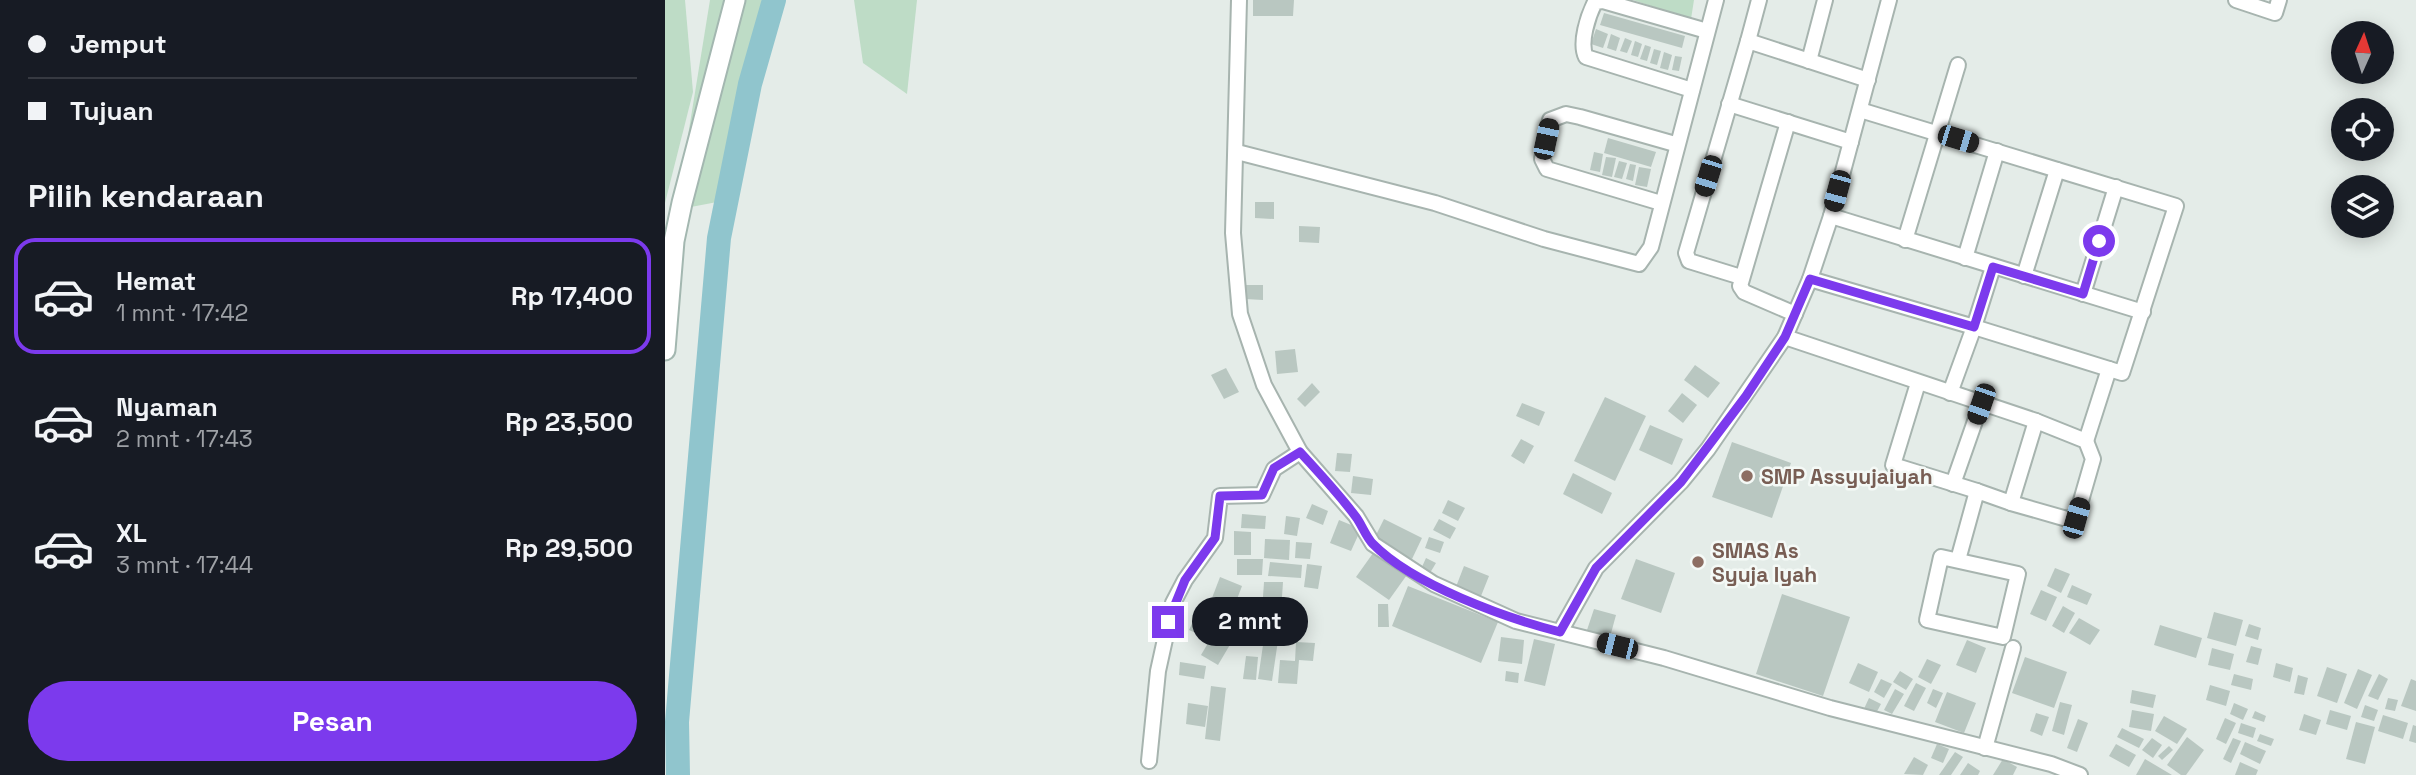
<!DOCTYPE html>
<html lang="id">
<meta charset="utf-8">
<style>
body{margin:0;font-family:"Space Grotesk",sans-serif;background:#242831;color:#f1f3f6;height:100vh;display:flex;flex-direction:column;font-size:26px;white-space:nowrap}
*{box-sizing:border-box;margin:0}
p{font-size:23px;color:#9ea1a6}
.icon{flex:none;width:38px;height:38px;fill:none;stroke:currentColor;stroke-width:2;stroke-linecap:round;stroke-linejoin:round}
.map{position:relative;flex:1;overflow:hidden}
.sheet{display:flex;flex-direction:column;background:#171b24;width:665px}
.sheet>*{flex:none}
.hud{display:grid;align-content:center;height:154px;padding:0 28px;background:#171b24}
.needle{width:46px;rotate:3deg}
.buttons{position:absolute;left:1666px;top:21px;display:grid;gap:14px}
.buttons a{display:grid;place-items:center;width:63px;height:63px;border-radius:50%;background:#171b24;box-shadow:0 4px 18px #0003;font-size:35px}
.end{position:absolute;width:32px;height:32px;margin:-16px;border:9px solid #7c3aed;background:#fff;box-shadow:0 0 0 4px #fff}
.from{border-radius:50%}
.bubble{position:absolute;height:49px;border-radius:24px;background:#171b24;box-shadow:0 4px 18px #0003;font-size:23px;font-weight:700;line-height:49px;text-align:center}
.car{position:absolute;width:21px;height:42px;margin:-21px -10px;border-radius:9px;box-shadow:0 0 5px 2px #0007;background:linear-gradient(#222 24%,#8ab4d8 0 40%,#222 0 76%,#8ab4d8 0 86%,#222 0)}
.hud b{display:flex;align-items:center;gap:24px;height:66px;font-size:26px}
.hud b+b{border-top:2px solid #363941}
.hud i{width:18px;height:18px;background:#f1f3f6}
ul{padding:0;list-style:none}
li{display:flex;align-items:center;gap:21px;height:116px;margin:0 14px 10px;padding:0 14px;border:4px solid transparent;border-radius:21px}
li div{flex:1}
li b{display:block;font-size:26px}
li em{font-style:normal;font-weight:700}
li.active{border-color:#7c3aed}
li>.icon{width:63px;height:63px;stroke-width:1.5}
h2{padding:0 28px;font-size:32px;line-height:84px}
.action{display:flex;gap:14px;margin-top:auto;padding:14px 28px}
.action a{flex:1;height:80px;border-radius:42px;background:#7c3aed;color:#fff;font-size:28px;font-weight:700;line-height:80px;text-align:center}
main{display:flex;flex:1;min-height:0}
.map>svg:first-child{display:block}
.green{fill:#bedcc6}
.lines{fill:none;stroke-linecap:round;stroke-linejoin:round}
.river{stroke:#90c5cd;stroke-width:24}
.building{fill:#b9c7c1}
.street-casing{stroke:#a7b4af;stroke-width:18}
.secondary-casing{stroke:#a3b7b0;stroke-width:23}
.street{stroke:#fff;stroke-width:14}
.secondary{stroke:#fff;stroke-width:19}
.route{stroke:#7c3aed;stroke-width:9}
.education-dot{fill:#8d6e63;stroke:#f4f9f6;stroke-width:2.5}
.labels{text-anchor:middle;dominant-baseline:central;stroke-width:5;stroke-linejoin:round;paint-order:stroke}
.education-label{font-size:21px;font-weight:bold;fill:#785e54;stroke:#f4f9f6;text-anchor:start}
</style>
<main>
<section class="sheet">
<div class="hud">
<b><i class="from"></i>Jemput</b>
<b><i></i>Tujuan</b>
</div>
<h2>Pilih kendaraan</h2>
<ul>
<li class="active"><svg class="icon" aria-label="car" viewBox="0 0 24 24"><path d="M5 17H2v-5l4-1 3-4h7l3 4 3 1v5h-3M9 17h6M6 11h13"/><circle cx="7" cy="17" r="2"/><circle cx="17" cy="17" r="2"/></svg><div><b>Hemat</b><p>1 mnt · 17:42</p></div><em>Rp 17,400</em></li>
<li><svg class="icon" aria-label="car" viewBox="0 0 24 24"><path d="M5 17H2v-5l4-1 3-4h7l3 4 3 1v5h-3M9 17h6M6 11h13"/><circle cx="7" cy="17" r="2"/><circle cx="17" cy="17" r="2"/></svg><div><b>Nyaman</b><p>2 mnt · 17:43</p></div><em>Rp 23,500</em></li>
<li><svg class="icon" aria-label="car" viewBox="0 0 24 24"><path d="M5 17H2v-5l4-1 3-4h7l3 4 3 1v5h-3M9 17h6M6 11h13"/><circle cx="7" cy="17" r="2"/><circle cx="17" cy="17" r="2"/></svg><div><b>XL</b><p>3 mnt · 17:44</p></div><em>Rp 29,500</em></li>
</ul>
<div class="action"><a>Pesan</a></div>
</section>
<div class="map">
<svg width="1751" height="775" viewBox="0 0 1751 775">
<rect width="100%" height="100%" fill="#e4ece8"/>
<g class="green">
<polygon points="0,0 20,0 28,92 0,203"/>
<polygon points="45,0 97,0 52,202 26,207 20,154"/>
<polygon points="189,0 252,0 242,94 198,63"/>
<polygon points="968,0 1029,0 1026,19"/>
</g>
<g class="lines">
<polyline class="river" points="13,775 12,722 54,238 85,84 109,0"/>
</g>
<g class="building">
<polygon points="588,0 629,0 628,16 588,16"/>
<polygon points="939,13 1020,36 1017,48 935,25"/>
<polygon points="931,29 943,34 938,48 926,44"/>
<polygon points="946,34 955,38 951,51 942,48"/>
<polygon points="960,38 967,41 962,53 955,51"/>
<polygon points="970,41 977,44 973,57 966,55"/>
<polygon points="980,45 986,47 982,61 975,59"/>
<polygon points="989,49 996,51 992,65 985,63"/>
<polygon points="999,52 1007,55 1003,70 995,68"/>
<polygon points="1010,56 1017,57 1014,71 1007,70"/>
<polygon points="943,138 991,152 986,167 939,153"/>
<polygon points="929,152 938,154 935,172 925,170"/>
<polygon points="941,157 951,158 947,177 937,175"/>
<polygon points="954,161 962,163 957,179 949,177"/>
<polygon points="965,164 971,165 968,181 961,179"/>
<polygon points="974,167 986,169 982,187 970,185"/>
<polygon points="590,202 609,202 609,219 590,218"/>
<polygon points="634,226 655,227 654,243 634,242"/>
<polygon points="580,285 598,285 598,300 580,299"/>
<polygon points="630,349 633,372 612,374 610,351"/>
<polygon points="1030,365 1055,383 1043,398 1019,380"/>
<polygon points="561,368 574,392 559,399 546,375"/>
<polygon points="647,383 655,392 640,407 632,399"/>
<polygon points="1017,393 1032,405 1018,423 1003,411"/>
<polygon points="940,397 981,416 950,481 909,461"/>
<polygon points="857,403 880,412 874,426 851,416"/>
<polygon points="985,425 1018,439 1007,465 974,450"/>
<polygon points="856,439 869,446 859,464 846,456"/>
<polygon points="1067,442 1126,463 1107,518 1047,497"/>
<polygon points="672,453 687,454 685,472 670,471"/>
<polygon points="908,473 947,493 937,514 898,494"/>
<polygon points="688,476 708,479 706,495 686,493"/>
<polygon points="783,500 800,508 793,521 777,513"/>
<polygon points="647,504 663,511 658,525 641,518"/>
<polygon points="577,514 601,516 600,529 576,528"/>
<polygon points="621,516 635,518 632,536 619,534"/>
<polygon points="719,519 757,538 747,559 708,541"/>
<polygon points="774,519 791,528 785,539 768,530"/>
<polygon points="674,520 696,529 686,551 665,543"/>
<polygon points="569,531 586,532 586,555 569,555"/>
<polygon points="764,537 779,542 775,553 760,548"/>
<polygon points="600,539 625,540 624,560 599,558"/>
<polygon points="631,542 647,543 645,559 630,558"/>
<polygon points="711,549 744,572 724,600 691,577"/>
<polygon points="761,558 771,563 765,573 756,569"/>
<polygon points="572,559 598,559 597,575 572,575"/>
<polygon points="971,559 1010,573 996,613 956,599"/>
<polygon points="605,562 637,565 636,578 603,576"/>
<polygon points="642,564 657,566 653,589 639,587"/>
<polygon points="799,566 824,576 814,601 789,592"/>
<polygon points="1390,568 1405,574 1396,593 1382,586"/>
<polygon points="555,577 577,586 569,607 547,598"/>
<polygon points="599,582 618,582 617,597 598,597"/>
<polygon points="1407,585 1427,594 1422,605 1402,597"/>
<polygon points="743,586 833,622 816,663 727,626"/>
<polygon points="1376,590 1392,597 1381,621 1365,614"/>
<polygon points="1117,594 1185,617 1158,696 1091,674"/>
<polygon points="713,604 723,604 724,627 713,627"/>
<polygon points="1398,606 1410,613 1399,633 1387,626"/>
<polygon points="929,609 951,615 945,637 922,630"/>
<polygon points="1549,612 1578,620 1571,646 1542,638"/>
<polygon points="552,616 581,629 576,641 547,628"/>
<polygon points="530,617 539,621 533,634 524,630"/>
<polygon points="1414,618 1435,630 1425,645 1404,633"/>
<polygon points="1584,624 1596,628 1593,640 1580,636"/>
<polygon points="601,625 615,627 607,681 593,679"/>
<polygon points="1495,625 1537,638 1531,658 1489,645"/>
<polygon points="549,633 566,643 553,665 536,655"/>
<polygon points="836,637 859,640 857,664 833,661"/>
<polygon points="869,639 890,644 880,686 859,681"/>
<polygon points="1302,640 1321,648 1311,673 1291,665"/>
<polygon points="631,642 650,643 648,661 634,660 632,684 613,683 615,660 630,661"/>
<polygon points="1586,646 1597,649 1593,665 1581,662"/>
<polygon points="1547,648 1569,654 1565,670 1543,665"/>
<polygon points="581,656 593,657 591,680 578,679"/>
<polygon points="1360,657 1402,672 1389,708 1347,693"/>
<polygon points="1262,659 1276,665 1266,684 1253,677"/>
<polygon points="515,662 541,666 539,679 514,675"/>
<polygon points="1193,663 1213,672 1204,692 1184,683"/>
<polygon points="1611,663 1628,668 1625,682 1608,677"/>
<polygon points="1662,667 1682,674 1672,703 1652,696"/>
<polygon points="1693,669 1707,675 1692,709 1679,703"/>
<polygon points="841,671 854,673 853,683 840,681"/>
<polygon points="1235,671 1248,679 1241,690 1228,682"/>
<polygon points="1569,674 1588,679 1586,690 1566,685"/>
<polygon points="1714,674 1723,679 1713,700 1703,696"/>
<polygon points="1633,675 1643,678 1639,695 1629,693"/>
<polygon points="1216,679 1227,684 1219,698 1209,692"/>
<polygon points="1746,679 1751,681 1751,711 1736,706"/>
<polygon points="1251,683 1261,688 1249,711 1239,706"/>
<polygon points="1545,685 1565,691 1561,706 1541,700"/>
<polygon points="546,686 561,688 555,741 540,739"/>
<polygon points="1230,689 1239,694 1227,714 1219,710"/>
<polygon points="1268,689 1278,693 1271,708 1262,703"/>
<polygon points="1467,690 1491,695 1488,708 1465,703"/>
<polygon points="1282,692 1311,703 1299,733 1270,722"/>
<polygon points="1204,698 1216,704 1209,717 1198,711"/>
<polygon points="1723,698 1733,700 1730,711 1720,709"/>
<polygon points="1395,702 1407,705 1399,735 1387,731"/>
<polygon points="523,703 543,706 540,727 521,724"/>
<polygon points="1569,703 1583,709 1578,720 1565,714"/>
<polygon points="1700,705 1713,710 1709,721 1696,717"/>
<polygon points="1467,710 1489,714 1486,731 1464,727"/>
<polygon points="1665,710 1686,716 1682,730 1661,724"/>
<polygon points="1590,711 1601,716 1599,722 1587,718"/>
<polygon points="1371,713 1384,717 1377,736 1365,731"/>
<polygon points="1639,714 1656,720 1651,735 1634,730"/>
<polygon points="1718,715 1743,723 1738,739 1713,731"/>
<polygon points="1499,716 1522,729 1512,744 1490,731"/>
<polygon points="1560,718 1571,723 1561,744 1551,739"/>
<polygon points="1413,719 1423,723 1412,752 1402,748"/>
<polygon points="1691,722 1710,727 1700,764 1681,759"/>
<polygon points="1576,723 1591,728 1588,738 1573,733"/>
<polygon points="1748,725 1751,726 1751,743 1744,741"/>
<polygon points="1457,728 1479,739 1474,748 1452,737"/>
<polygon points="1595,734 1609,739 1606,746 1592,741"/>
<polygon points="1522,737 1539,750 1521,775 1516,775 1502,765"/>
<polygon points="1487,738 1497,745 1488,758 1477,750"/>
<polygon points="1568,738 1576,741 1566,763 1558,759"/>
<polygon points="1580,742 1601,751 1595,764 1575,754"/>
<polygon points="1272,744 1284,749 1278,763 1266,758"/>
<polygon points="1451,744 1471,755 1464,767 1444,756"/>
<polygon points="1504,746 1508,750 1497,760 1493,756"/>
<polygon points="1290,752 1298,757 1286,775 1274,775"/>
<polygon points="1249,757 1263,765 1258,775 1239,774"/>
<polygon points="1338,759 1352,767 1348,775 1328,775"/>
<polygon points="1480,759 1507,775 1471,775"/>
<polygon points="1575,762 1593,770 1591,775 1570,775"/>
<polygon points="1303,763 1315,771 1313,775 1295,775"/>
</g>
<g class="lines">
<defs>
<g id="street">
<polyline points="574,0 568,233 575,314 599,385 635,452 691,516 708,544 769,584 851,621 999,658 1165,708 1386,764 1415,775"/>
<polyline points="1571,0 1610,13 1614,0"/>
<polyline points="1083,41 1094,0"/>
<polyline points="1144,61 1160,0"/>
<path d="M1027 90 921 57C914 43 923 16 930 2L938 1 1042 31"/>
<polyline points="1064,104 1186,142"/>
<polyline points="1195,110 1511,206 1457,373 1309,327 1328,267"/>
<polyline points="1123,122 1075,286 1079,292 1130,314"/>
<polyline points="572,152 770,203 879,239 974,264 986,247 1051,0"/>
<polyline points="996,203 882,169 877,159 885,120 901,114 915,117 1010,144"/>
<polyline points="1166,216 1478,312"/>
<polyline points="1240,240 1293,65"/>
<polyline points="1300,258 1332,151"/>
<polyline points="1359,276 1392,170"/>
<polyline points="1076,277 1024,261 1021,253 1083,41 1203,80"/>
<polyline points="1145,279 1309,327 1285,393"/>
<polyline points="1418,294 1451,187"/>
<polyline points="1120,337 1371,421 1421,441 1428,459 1411,518 1402,519 1346,503"/>
<polyline points="1253,383 1228,465 1312,491"/>
<polyline points="1421,441 1444,369"/>
<polyline points="1288,484 1316,404"/>
<polygon points="1276,557 1353,574 1338,637 1262,620"/>
<polyline points="1293,560 1312,491 1346,503 1371,421"/>
<polyline points="895,632 931,568 1016,482 1043,449 1120,337 1145,279 1166,216 1224,0"/>
<polyline points="1320,748 1348,648"/>
<polyline points="484,761 493,671 508,603 520,580 550,538 555,496 597,495 609,469 635,452"/>
</g>
<polyline id="secondary" points="0,350 9,241 17,203 70,0"/>
</defs>
<use href="#street" class="street-casing"/>
<use href="#secondary" class="secondary-casing"/>
<use href="#street" class="street"/>
<use href="#secondary" class="secondary"/>
</g>
<g class="lines">
<path class="route" d="M503 622 520 580 550 538 555 496 597 495 609 468 635 452C654 473 674 494 691 517 697 525 701 537 708 544 748 585 841 618 895 632L931 568 1016 482 1081 396 1120 337 1145 279 1309 327 1328 267 1418 294 1434 241"/>
</g>
<g class="education-dot">
<circle cx="1082" cy="476" r="7"/>
<circle cx="1033" cy="562" r="7"/>
</g>
<g class="labels">
<g class="education-label">
<text x="1096" y="476">SMP Assyujaiyah</text>
<text x="1047" y="550">SMAS As<tspan x="1047" dy="24">Syuja Iyah</tspan></text>
</g>
</g>
</svg>
<div class="buttons">
<a><svg class="needle" viewBox="-14 -14 28 28"><path d="M0-13l5 13h-10z" fill="#e53935"/><path d="M0 13l5-13h-10z" fill="#9ea1a6"/></svg></a>
<a><svg class="icon" aria-label="locate" viewBox="0 0 24 24"><circle cx="12" cy="12" r="6"/><path d="M12 2v4M12 18v4M2 12h4M18 12h4"/></svg></a>
<a><svg class="icon" aria-label="layers" viewBox="0 0 24 24"><path d="M12 4l9 5-9 5-9-5zM3 14l9 5 9-5"/></svg></a>
</div>
<i class="end from" style="left:1434px;top:241px"></i>
<i class="end" style="left:503px;top:622px"></i>
<div class="bubble" style="left:527px;top:597px;width:116px">2 mnt</div>
<i class="car" style="left:881px;top:139px;rotate:12deg"></i>
<i class="car" style="left:1293px;top:139px;rotate:107deg"></i>
<i class="car" style="left:1043px;top:176px;rotate:197deg"></i>
<i class="car" style="left:1172px;top:191px;rotate:195deg"></i>
<i class="car" style="left:1316px;top:404px;rotate:199deg"></i>
<i class="car" style="left:1411px;top:518px;rotate:16deg"></i>
<i class="car" style="left:952px;top:646px;rotate:284deg"></i>
</div>
</main>
